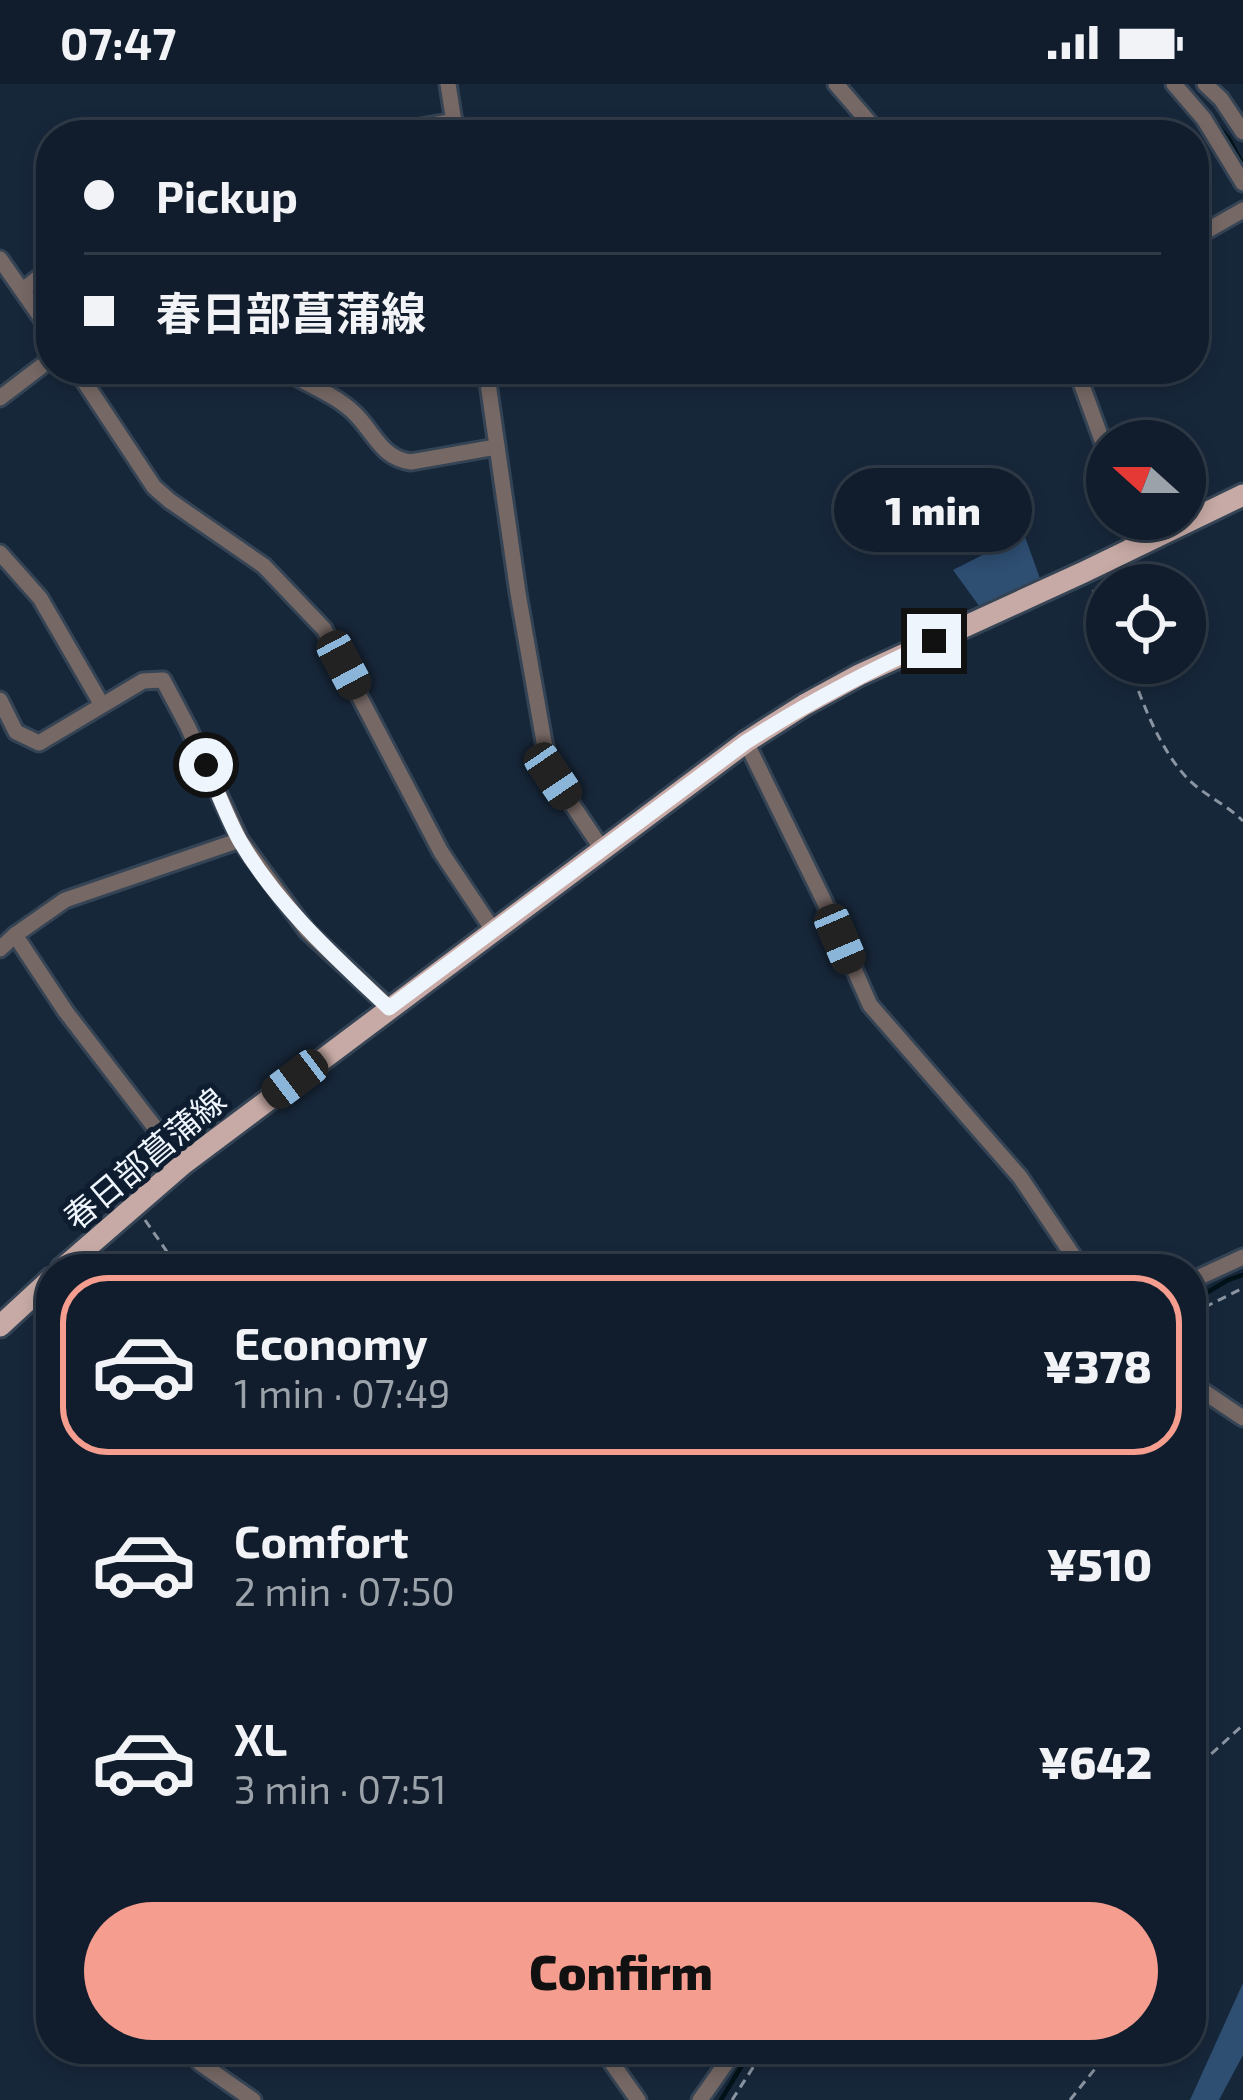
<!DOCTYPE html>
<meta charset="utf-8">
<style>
body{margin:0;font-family:"Exo 2","Noto Sans JP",sans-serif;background:#1e2a38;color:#f1f3f6;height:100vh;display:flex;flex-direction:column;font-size:45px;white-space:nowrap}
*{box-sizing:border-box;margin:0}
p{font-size:39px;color:#9ca2a9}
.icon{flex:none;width:66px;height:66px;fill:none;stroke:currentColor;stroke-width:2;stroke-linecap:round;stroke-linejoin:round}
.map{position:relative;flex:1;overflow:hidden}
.sheet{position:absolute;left:36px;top:1170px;width:1170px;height:810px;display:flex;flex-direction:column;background:#111d2c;border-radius:48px;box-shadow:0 6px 18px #0003,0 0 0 3px #303b48}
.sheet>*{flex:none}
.guide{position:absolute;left:36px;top:36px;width:1173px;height:264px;border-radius:48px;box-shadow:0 6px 18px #0003,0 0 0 3px #303b48;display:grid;align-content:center;height:264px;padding:0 48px;background:#111d2c}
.needle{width:78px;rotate:291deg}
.fabs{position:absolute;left:1086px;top:336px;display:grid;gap:24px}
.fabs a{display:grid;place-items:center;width:120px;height:120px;border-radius:50%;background:#111d2c;box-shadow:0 6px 18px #0003,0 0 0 3px #303b48;font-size:60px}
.end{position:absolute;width:54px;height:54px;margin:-27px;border:15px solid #eff5fd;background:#111;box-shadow:0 0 0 6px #111}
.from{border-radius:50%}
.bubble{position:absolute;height:84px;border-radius:42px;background:#111d2c;box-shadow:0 6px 18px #0003,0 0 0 3px #303b48;font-size:39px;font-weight:800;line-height:84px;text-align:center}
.car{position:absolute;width:36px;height:72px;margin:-36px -18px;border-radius:15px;box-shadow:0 0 9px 3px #0007;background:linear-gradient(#222 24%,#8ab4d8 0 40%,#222 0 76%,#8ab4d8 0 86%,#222 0)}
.guide b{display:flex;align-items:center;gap:42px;height:114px;font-size:45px}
.guide b+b{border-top:3px solid #303b48}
.guide i{width:30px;height:30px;background:#f1f3f6}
ul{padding:21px 0 0;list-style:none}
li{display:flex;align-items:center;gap:36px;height:180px;margin:0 24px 18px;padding:0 24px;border:6px solid transparent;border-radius:48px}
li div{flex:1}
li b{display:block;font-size:45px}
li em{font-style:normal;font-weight:800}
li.active{border-color:#f59d8f}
li>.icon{width:108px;height:108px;stroke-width:1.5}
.button{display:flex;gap:24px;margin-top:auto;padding:24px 48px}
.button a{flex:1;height:138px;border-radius:72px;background:#f59d8f;color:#111;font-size:48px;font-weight:800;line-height:138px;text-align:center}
.status{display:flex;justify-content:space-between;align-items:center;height:84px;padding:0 60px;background:#111d2c;direction:ltr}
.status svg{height:33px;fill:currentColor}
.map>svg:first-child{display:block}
.green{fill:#2e4e72}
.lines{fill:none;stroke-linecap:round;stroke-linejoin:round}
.stream{stroke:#001218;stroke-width:4.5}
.minor-casing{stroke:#354455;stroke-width:21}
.major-casing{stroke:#354455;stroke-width:27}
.path{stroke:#8b95a2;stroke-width:3;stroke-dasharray:9 6;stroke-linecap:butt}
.minor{stroke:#766865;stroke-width:15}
.major{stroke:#c7aaa5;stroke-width:21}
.route{stroke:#eff5fd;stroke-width:15}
.labels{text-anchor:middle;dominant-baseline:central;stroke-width:10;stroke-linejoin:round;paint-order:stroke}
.street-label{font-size:33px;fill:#eff5fd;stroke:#0e1d2f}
</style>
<div class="status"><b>07:47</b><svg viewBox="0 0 49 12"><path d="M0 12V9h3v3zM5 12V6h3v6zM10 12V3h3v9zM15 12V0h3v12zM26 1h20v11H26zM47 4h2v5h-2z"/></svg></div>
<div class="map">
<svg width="1243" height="2016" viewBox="0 0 1243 2016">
<rect width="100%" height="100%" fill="#17273a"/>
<g class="green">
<polygon points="1024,450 1042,500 982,526 953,486"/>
<polygon points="1243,1899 1243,1971 1219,2016 1190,2016"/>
</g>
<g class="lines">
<g class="stream">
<polyline points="1213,36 1229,55 1243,81"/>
<polyline points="1191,1218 1228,1196 1243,1191"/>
<polyline points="721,2016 752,1965"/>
</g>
<defs>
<g id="minor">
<polyline points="448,0 456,51"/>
<polyline points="836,0 880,51"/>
<polyline points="1174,0 1204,35 1243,99"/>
<polyline points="1205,0 1221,15 1243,48"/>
<polyline points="376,51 455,37"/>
<polyline points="1194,154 1243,126"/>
<polyline points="0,175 51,248"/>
<polyline points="23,206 51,184"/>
<polyline points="76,285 154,403 170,417 264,482 324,545 441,768 493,846"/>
<path d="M283 285C308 302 339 311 359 334 376 353 383 374 411 378L496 363"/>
<polyline points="486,285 518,509 544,658 553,692 602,765"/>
<polyline points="1076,285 1107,370"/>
<polyline points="0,314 51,275"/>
<polyline points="1127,435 1134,463"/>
<polyline points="0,469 40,514 102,621"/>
<polyline points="0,616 16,648 39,659 143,597 163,596 188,643 240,756"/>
<polyline points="746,658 824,817 870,921 1020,1093 1082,1185"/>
<polyline points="15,851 66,928 183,1080"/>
<polyline points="0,865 15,851 65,816 240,756 307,847 390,924"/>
<polyline points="1191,1197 1243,1173"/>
<polyline points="1191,1299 1243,1334"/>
<polyline points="211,1965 200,1979 253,2016"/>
<polyline points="602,1965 638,2016"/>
<polyline points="700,2016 736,1965"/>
</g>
<g id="major">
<polyline points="62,1185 183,1080 746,658 804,621 859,591 1084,488 1243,411"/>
<polyline points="0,1242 51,1195"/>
</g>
</defs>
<use href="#minor" class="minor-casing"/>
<use href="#major" class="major-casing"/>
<g class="path">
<polyline points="1093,506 1107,534"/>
<path d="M1128 579C1143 619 1159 666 1190 697 1206 712 1227 721 1243 737"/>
<polyline points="145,1136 179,1185"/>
<polyline points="1191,1230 1243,1204"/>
<polyline points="1191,1692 1209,1672 1243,1641"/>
<polyline points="732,2016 765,1965"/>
<polyline points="1070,2016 1111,1965"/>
</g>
<use href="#minor" class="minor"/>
<use href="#major" class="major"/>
</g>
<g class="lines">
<path class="route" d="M206 681C217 706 227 734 240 757 279 823 335 873 389 924L746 658C807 619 868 587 934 557"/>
</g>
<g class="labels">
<g class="street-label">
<text transform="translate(144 1074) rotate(-40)">春日部菖蒲線</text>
</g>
</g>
</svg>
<div class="fabs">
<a><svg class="needle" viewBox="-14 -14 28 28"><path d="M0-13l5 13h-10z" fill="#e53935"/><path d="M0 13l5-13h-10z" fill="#9ca2a9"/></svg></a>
<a><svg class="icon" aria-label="locate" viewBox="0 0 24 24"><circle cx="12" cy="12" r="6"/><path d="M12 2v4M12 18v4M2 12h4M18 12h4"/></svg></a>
</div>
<i class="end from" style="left:206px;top:681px"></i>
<i class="end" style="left:934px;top:557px"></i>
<div class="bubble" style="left:834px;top:384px;width:198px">1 min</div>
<i class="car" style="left:344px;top:581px;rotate:152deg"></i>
<i class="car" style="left:553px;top:692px;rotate:146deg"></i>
<i class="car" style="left:840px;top:855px;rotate:157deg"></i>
<i class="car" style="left:295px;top:995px;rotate:233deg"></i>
<div class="guide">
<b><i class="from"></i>Pickup</b>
<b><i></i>春日部菖蒲線</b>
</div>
<section class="sheet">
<ul>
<li class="active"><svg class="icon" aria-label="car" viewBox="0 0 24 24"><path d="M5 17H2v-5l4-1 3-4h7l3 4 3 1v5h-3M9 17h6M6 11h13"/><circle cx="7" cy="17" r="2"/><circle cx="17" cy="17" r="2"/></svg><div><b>Economy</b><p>1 min · 07:49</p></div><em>¥378</em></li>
<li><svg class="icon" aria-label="car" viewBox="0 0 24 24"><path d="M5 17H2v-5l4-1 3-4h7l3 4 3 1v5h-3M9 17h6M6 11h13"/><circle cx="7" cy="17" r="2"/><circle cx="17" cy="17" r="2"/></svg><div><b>Comfort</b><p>2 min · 07:50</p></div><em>¥510</em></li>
<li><svg class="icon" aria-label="car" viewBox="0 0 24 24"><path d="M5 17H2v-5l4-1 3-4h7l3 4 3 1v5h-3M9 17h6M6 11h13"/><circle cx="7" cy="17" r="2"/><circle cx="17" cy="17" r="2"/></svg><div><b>XL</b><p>3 min · 07:51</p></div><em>¥642</em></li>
</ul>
<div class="button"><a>Confirm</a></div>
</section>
</div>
